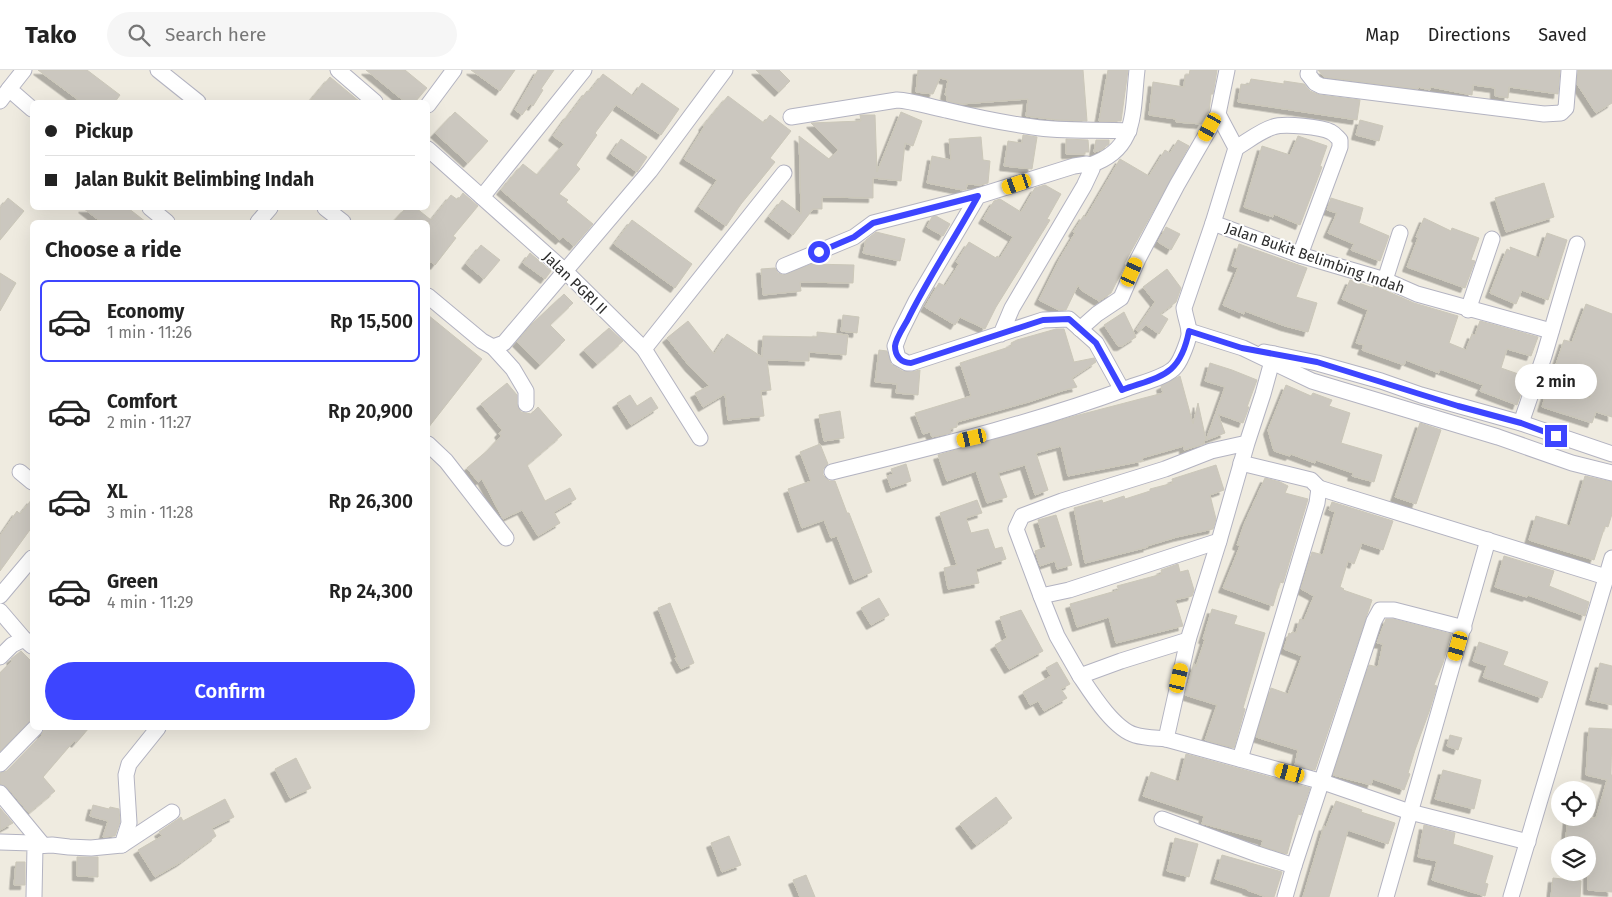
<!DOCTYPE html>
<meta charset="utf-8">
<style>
body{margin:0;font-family:"Fira Sans",sans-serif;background:#f6f6f6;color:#222;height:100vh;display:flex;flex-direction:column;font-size:19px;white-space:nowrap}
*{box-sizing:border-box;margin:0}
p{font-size:16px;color:#767676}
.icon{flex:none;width:28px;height:28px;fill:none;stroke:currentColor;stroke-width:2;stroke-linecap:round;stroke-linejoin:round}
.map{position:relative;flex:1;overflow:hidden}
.drawer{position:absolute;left:30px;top:150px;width:400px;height:510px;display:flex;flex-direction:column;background:#fff;border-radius:8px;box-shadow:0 5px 20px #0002}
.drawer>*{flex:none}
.guide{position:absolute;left:30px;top:30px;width:400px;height:110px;border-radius:8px;box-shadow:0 5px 20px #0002;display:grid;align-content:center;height:110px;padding:0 15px;background:#fff}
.tools{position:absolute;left:1551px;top:711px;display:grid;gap:10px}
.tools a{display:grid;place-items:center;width:45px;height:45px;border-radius:50%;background:#fff;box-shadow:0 5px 20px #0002;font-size:25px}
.end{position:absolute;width:22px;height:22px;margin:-11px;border:6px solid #3d45ff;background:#fff;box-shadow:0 0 0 2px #fff}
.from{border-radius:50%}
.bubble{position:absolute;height:35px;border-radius:18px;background:#fff;box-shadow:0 5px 20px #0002;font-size:16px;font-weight:600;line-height:35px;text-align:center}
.car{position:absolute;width:15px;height:30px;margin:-15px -8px;border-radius:6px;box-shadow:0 0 4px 1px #0007;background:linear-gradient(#f5c518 24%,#345 0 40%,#f5c518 0 76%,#345 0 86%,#f5c518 0)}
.guide b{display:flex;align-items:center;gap:18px;height:48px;font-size:19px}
.guide b+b{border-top:1px solid #e0e0e0}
.guide i{width:12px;height:12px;background:#222}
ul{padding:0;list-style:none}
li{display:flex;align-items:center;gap:15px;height:82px;margin:0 10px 8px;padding:0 5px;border:2px solid transparent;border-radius:8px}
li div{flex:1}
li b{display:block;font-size:19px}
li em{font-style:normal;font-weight:600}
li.current{border-color:#3d45ff}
li>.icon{width:45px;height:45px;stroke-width:1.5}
h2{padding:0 15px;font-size:22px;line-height:60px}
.cta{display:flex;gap:10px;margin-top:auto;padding:10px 15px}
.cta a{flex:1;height:58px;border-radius:30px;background:#3d45ff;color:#fff;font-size:20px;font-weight:600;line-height:58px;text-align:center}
header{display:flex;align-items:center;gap:30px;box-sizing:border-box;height:70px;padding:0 25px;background:#fff;border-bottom:1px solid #e0e0e0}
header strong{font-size:24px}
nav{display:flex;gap:28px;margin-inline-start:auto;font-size:18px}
.search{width:350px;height:45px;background:#f6f6f6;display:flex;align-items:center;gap:12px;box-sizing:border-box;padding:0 18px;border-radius:28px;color:#767676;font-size:19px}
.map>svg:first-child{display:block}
.building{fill:#cbc7bf;stroke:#cbc7b9;filter:url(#shadow)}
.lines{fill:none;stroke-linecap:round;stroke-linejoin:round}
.minor-casing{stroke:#b3b3c1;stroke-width:17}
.minor{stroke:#fff;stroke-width:15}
.route{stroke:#3d45ff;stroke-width:6}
.labels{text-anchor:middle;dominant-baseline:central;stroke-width:4;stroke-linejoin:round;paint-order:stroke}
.street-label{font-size:15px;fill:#2d2d2d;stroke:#fff}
</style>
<header>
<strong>Tako</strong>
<div class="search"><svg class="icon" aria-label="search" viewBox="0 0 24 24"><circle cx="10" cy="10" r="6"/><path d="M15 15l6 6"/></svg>Search here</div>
<nav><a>Map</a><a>Directions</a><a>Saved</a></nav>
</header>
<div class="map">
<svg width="1612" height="827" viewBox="0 0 1612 827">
<defs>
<filter id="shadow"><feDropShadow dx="-4.5" dy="4.5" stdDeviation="0" flood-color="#0004"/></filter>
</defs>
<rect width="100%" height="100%" fill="#efebe0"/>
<g class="building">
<polygon points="38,0 87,0 120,25 115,32 81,32"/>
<polygon points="366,0 405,0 427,18 415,32 405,32"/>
<polygon points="471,0 515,0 500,21"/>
<polygon points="538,0 554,0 541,19 543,20 533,36 530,34 522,45 515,40"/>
<polygon points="756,0 779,0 790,11 779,22"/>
<polygon points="918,0 1083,0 1087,51 1058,50 1026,46 1028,29 961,34 947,31 947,26 945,25 948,10 940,8 933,24 916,22"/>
<polygon points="1108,0 1128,0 1121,51 1099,51"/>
<polygon points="1190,0 1217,0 1213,24 1211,24 1209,41 1201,54 1176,52 1176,49 1149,45 1153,12 1184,17 1185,5 1189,5"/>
<polygon points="1318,0 1560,0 1558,24 1509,17 1508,28 1495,26 1495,18 1473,15 1472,25 1431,17 1430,20 1418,17 1418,19 1324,7"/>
<polygon points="1578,0 1612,0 1612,33 1596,43 1577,14"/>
<polygon points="603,4 633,26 642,13 679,39 661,65 616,35 595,63 597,65 576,95 580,99 559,124 568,130 566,132 593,154 574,176 563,167 560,170 501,120 523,94 537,105 564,74 553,66 568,45 569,45 587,21 589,22"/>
<polygon points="330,7 360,32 309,32"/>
<polygon points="1251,9 1284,14 1284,11 1304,14 1310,21 1320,25 1360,30 1357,50 1238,32 1241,14 1249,15"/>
<polygon points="728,26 764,53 770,45 791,61 770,88 775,92 741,134 726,156 699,137 717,110 684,89 704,57 703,56"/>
<polygon points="455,42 488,71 468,93 435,63"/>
<polygon points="901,42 922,51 913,76 905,73 901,111 873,108 873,128 822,127 822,139 813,139 793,165 769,147 782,130 801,144 799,66 829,89 838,80 811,53 861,51 860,45 875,45 877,102"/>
<polygon points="1360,50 1383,56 1379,71 1356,65"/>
<polygon points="1023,65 1037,67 1032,99 1004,96 1008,71 1022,73"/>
<polygon points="1298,66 1327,76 1320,96 1322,97 1300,155 1274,144 1273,147 1244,137 1262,76 1290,85"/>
<polygon points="981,67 983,90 990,91 988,113 980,115 967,114 966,120 962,120 927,113 932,86 951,90 949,69"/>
<polygon points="621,69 647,87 637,102 611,84"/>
<polygon points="1066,69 1088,70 1089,82 1085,82 1085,84 1066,84"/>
<polygon points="1096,70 1109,70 1109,74 1101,80 1094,82"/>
<polygon points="1178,70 1189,76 1124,194 1125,195 1111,223 1099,231 1081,220 1078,215 1066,240 1059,240 1039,230 1060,188 1075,163 1073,162 1084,145 1086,147 1120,89 1149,106 1165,80 1170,83"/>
<polygon points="1544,113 1554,147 1506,162 1495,128"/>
<polygon points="1045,115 1061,124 1047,149 1050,150 996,237 985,259 960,247 955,255 925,237 939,213 945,216 959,194 956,192 969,172 996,188 997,186 1000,188 1013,167 983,149 994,131 1000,129 1021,142 1035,118"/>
<polygon points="463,123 478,136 453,166 456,168 435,195 428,190 428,152 393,152 406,138 416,138 431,150 451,125 458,130"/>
<polygon points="8,128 24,141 0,170 0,138"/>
<polygon points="1331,128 1363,138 1359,153 1389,166 1380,191 1351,180 1354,174 1328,163 1337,143 1327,140"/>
<polygon points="83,138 128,138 146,152 101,152"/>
<polygon points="936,146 950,154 943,166 927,157 932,147"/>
<polygon points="1424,148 1451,161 1452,158 1479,168 1471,190 1475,191 1465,218 1407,197 1418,168 1416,167"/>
<polygon points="632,150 692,194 675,218 614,174"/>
<polygon points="1166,157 1180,164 1171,180 1158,172"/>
<polygon points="876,162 905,169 900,191 863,183 866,170"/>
<polygon points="1547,163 1567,170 1548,230 1522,220 1516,234 1490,223 1507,179 1511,181 1510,177 1539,188"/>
<polygon points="1239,174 1307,198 1296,227 1317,233 1308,262 1285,256 1245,241 1244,244 1223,235 1238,198 1232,196"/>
<polygon points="481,175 500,190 484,209 466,194"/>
<polygon points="530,183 551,201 545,209 523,193"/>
<polygon points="812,194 854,195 853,213 800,212 801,221 763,225 761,199 775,198 778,203 783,205"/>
<polygon points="1167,199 1181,218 1176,232 1160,244 1168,249 1159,264 1146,255 1138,262 1136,260 1155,232 1143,217"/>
<polygon points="0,203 16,213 0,241"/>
<polygon points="1350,210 1373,218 1374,216 1382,219 1414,233 1458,246 1449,273 1466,280 1472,264 1475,265 1480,251 1538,267 1531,286 1507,279 1501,298 1527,307 1517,335 1480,321 1483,315 1440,299 1439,303 1406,290 1404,295 1362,280 1364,275 1356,273 1368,240 1342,229"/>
<polygon points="564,224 573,233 550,255 565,270 540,295 517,272 532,254"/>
<polygon points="1586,234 1612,244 1612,347 1596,342 1592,353 1542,337 1549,314 1590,328 1597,306 1556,294 1564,270 1572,272"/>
<polygon points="1124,242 1136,267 1122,276 1118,276 1104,255"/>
<polygon points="428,245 482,289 428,358"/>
<polygon points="843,245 859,247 857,263 841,261"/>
<polygon points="688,251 714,284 727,264 762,287 763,266 817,267 817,262 848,265 846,285 809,282 809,291 767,290 771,320 761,321 764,346 728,350 725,324 703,337 695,323 709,316 690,297 667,268"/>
<polygon points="609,258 623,271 597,294 584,280"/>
<polygon points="1056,259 1064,259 1074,292 1094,288 1096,292 1072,308 1077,317 1065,320 1032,331 957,352 957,357 950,359 951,363 932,367 930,362 923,364 915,343 971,326 960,293 1012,276 1011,273 1017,270"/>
<polygon points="879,280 887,281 891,294 902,301 911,302 920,300 918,325 896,323 897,314 875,312"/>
<polygon points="1210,293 1232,300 1257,310 1247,337 1249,337 1243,353 1218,344 1225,363 1204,371 1204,374 1184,380 1184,376 1142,388 1143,391 1068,406 1061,376 1036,383 1048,420 1035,425 1025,395 998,403 1007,427 987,433 976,401 947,411 938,385 1075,346 1163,323 1161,316 1180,306 1193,354 1198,333 1206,370 1225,317 1205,311"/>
<polygon points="507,313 517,325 517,334 521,342 531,344 538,337 562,365 527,395 545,431 570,418 576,429 554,442 560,453 538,466 522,440 503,449 482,409 478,412 467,398 488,380 501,366 499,363 502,360 481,334"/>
<polygon points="1286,315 1311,326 1313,323 1332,330 1329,336 1350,343 1341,373 1382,385 1374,412 1352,406 1353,403 1316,390 1315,393 1291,384 1290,386 1274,381 1268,360"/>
<polygon points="630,325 637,336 651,327 658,338 631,355 617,333"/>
<polygon points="840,341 844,368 824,371 819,345"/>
<polygon points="1420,353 1441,360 1416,434 1395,427"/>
<polygon points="820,374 828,394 823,399 823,405 829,411 835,411 847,443 849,443 872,502 854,510 837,466 831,468 824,450 802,458 788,419 811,411 800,382"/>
<polygon points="906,394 911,411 891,418 887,406 893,404 891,399"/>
<polygon points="1216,395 1224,420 1210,425 1216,449 1213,459 1177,467 1147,476 1148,477 1085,493 1074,438 1102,430 1103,433 1124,426 1125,429 1150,421 1150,419 1173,413 1172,409"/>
<polygon points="1585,406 1612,412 1612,444 1608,457 1605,456 1594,490 1529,470 1536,446 1570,456"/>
<polygon points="1265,408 1280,412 1288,416 1285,423 1308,429 1283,513 1280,512 1273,536 1223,518 1240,476 1237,475 1245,452"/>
<polygon points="32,429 32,457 0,501 0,466 17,441 20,444"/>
<polygon points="977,430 982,443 966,448 971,463 988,459 995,479 1002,477 1006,489 976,499 979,513 948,519 944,498 957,495 940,443"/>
<polygon points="1332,432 1393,451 1383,480 1362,473 1354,494 1348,491 1340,517 1344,519 1343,520 1372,530 1315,700 1295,695 1298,680 1256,667 1271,618 1288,624 1302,586 1284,579 1289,563 1291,564 1292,562 1296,563 1300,549 1304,550 1314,526 1301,519 1312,482 1323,485 1335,442 1329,440"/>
<polygon points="1056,445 1072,495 1057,499 1055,491 1040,496 1035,481 1046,477 1038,450"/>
<polygon points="1504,486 1554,501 1549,516 1589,532 1585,546 1528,525 1527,527 1495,517"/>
<polygon points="1178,494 1180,502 1188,500 1194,520 1192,526 1175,530 1183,556 1116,573 1109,547 1077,557 1070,534 1119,520 1117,516 1162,504 1161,500"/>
<polygon points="879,528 889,545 871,555 861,538"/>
<polygon points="670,533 694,593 681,599 675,588 677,587 658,538"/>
<polygon points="1212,539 1237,546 1234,554 1265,563 1243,638 1245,639 1234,678 1205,670 1217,635 1185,625 1194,593 1196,597 1205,569 1203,569"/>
<polygon points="1021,540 1043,581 1009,599 995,575 1007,568 1000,547"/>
<polygon points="1386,549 1393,549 1451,564 1443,593 1434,615 1437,616 1429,642 1415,680 1408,703 1410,704 1404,720 1373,709 1371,715 1333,705 1369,595 1378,597 1383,574 1377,573"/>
<polygon points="1479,572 1508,582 1503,595 1548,612 1542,628 1483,607 1487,596 1473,591"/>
<polygon points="21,581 32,592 32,649 0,681 0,603 12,591 11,589"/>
<polygon points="1057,592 1070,614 1061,619 1067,628 1044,641 1038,631 1030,635 1023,622 1051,606 1046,598"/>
<polygon points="1600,593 1612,596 1612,635 1590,630"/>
<polygon points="44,658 89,658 76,673 74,671 43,707 55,721 29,743 7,717 0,714 0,703 7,701 42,665"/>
<polygon points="1589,658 1612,659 1611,705 1612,705 1612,822 1588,820 1588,775 1565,775 1568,748 1596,748 1607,710 1586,705"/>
<polygon points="1450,665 1462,668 1458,680 1447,676"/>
<polygon points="1186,684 1310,718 1301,745 1298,744 1287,784 1261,776 1263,770 1204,754 1202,754 1204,746 1143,726 1151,702 1179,712"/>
<polygon points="296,688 311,718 290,728 275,699"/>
<polygon points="1443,700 1481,710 1474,739 1435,729"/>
<polygon points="996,727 1012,748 976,775 960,754"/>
<polygon points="225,729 234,747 212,758 216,766 181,792 155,807 138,780 162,766 159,762 181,747 183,751"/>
<polygon points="1336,731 1362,740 1361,742 1395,753 1388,774 1348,760 1329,827 1303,827 1324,756 1326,757"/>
<polygon points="93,735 109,739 110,737 119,739 120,752 115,766 103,767 108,751 90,746"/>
<polygon points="0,738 13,753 0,760"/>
<polygon points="1424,755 1455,763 1453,774 1493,786 1485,813 1488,814 1485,826 1432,810 1437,791 1418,787"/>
<polygon points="729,766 741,795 722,802 711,773"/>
<polygon points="1175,768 1198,774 1189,807 1167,801"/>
<polygon points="1222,785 1282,802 1274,827 1266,827 1247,820 1247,819 1215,809"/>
<polygon points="77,787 98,787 98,807 77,806"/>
<polygon points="16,792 25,792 25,815 14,815"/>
<polygon points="806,805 815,827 800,827 793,810"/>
<polygon points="1553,808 1581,811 1580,827 1551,827"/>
</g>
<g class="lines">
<defs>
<g id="minor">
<polyline points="24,0 9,19 32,39"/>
<polyline points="158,0 198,32"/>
<polyline points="338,0 375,32"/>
<polyline points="1309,0 1308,4 1315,13 1321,16 1544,44 1561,43 1566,38 1569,0"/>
<polyline points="0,31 9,19"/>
<polyline points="428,35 454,0"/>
<path d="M791 47 897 30C914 31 929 37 946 40 975 47 1004 53 1033 57 1065 62 1097 59 1129 61"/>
<path d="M1236 78C1248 71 1260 61 1273 57 1284 53 1322 57 1331 62 1335 64 1337 67 1340 70V77L1300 185"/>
<polyline points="428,79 565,201 644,279 700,368"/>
<path d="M1090 95C1138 79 1132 42 1137 0"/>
<polyline points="482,127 584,0"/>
<polyline points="150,138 167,152"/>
<polyline points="325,138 343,152"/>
<polyline points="258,152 270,138"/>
<polyline points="1213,153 1236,78 1218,44 1227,0"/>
<polyline points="784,196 854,167 873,153 978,126"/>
<polyline points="1385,210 1400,163"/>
<polyline points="428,226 482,271 493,277 504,273 650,101 725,0"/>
<polyline points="1468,240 1492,169"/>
<polyline points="1080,259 1097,244 1121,228 1138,189 1177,115 1218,44"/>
<polyline points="1189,261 1243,278 1312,311 1498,367 1572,393 1612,403"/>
<polyline points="1001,264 1012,238 1084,116 1092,99 1087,94 1074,96 978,126 916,231 900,263 895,276 898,288 907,293 911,293 1043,250 1069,249 1096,273 1122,320"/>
<polyline points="493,277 513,299 526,321 526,334"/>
<polyline points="644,279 784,103"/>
<polyline points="1264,282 1317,293 1381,311 1421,325 1521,353 1612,384"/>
<polyline points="1521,353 1544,286 1577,174"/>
<polyline points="1247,373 1219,471 1069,520 1041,526 1016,459 1022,446 1062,431 1165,399 1211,381 1247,373 1263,324 1274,284"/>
<polyline points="428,374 446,391 506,468"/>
<polyline points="20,402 32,412"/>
<path d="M832 402C933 377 1031 354 1128 318 1141 313 1168 307 1176 296 1181 290 1190 268 1189 261 1188 253 1185 246 1184 238L1213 153 1300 185 1385 210 1417 224 1551 261"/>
<polyline points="1319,418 1606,507"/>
<polyline points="0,526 32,488"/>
<polyline points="1041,526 1057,566 1080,606 1121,591 1188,570 1219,471"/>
<polyline points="0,541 24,569"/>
<polyline points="1188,570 1166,669 1323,712 1410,742 1528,772"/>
<polyline points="0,587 12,575 24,569 32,576"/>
<path d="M1080 606C1092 624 1114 659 1135 665 1145 668 1157 668 1166 669"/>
<polyline points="1240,689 1317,433 1319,418 1311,410 1241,393"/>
<polyline points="0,694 35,658"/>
<polyline points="0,723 43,775"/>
<polyline points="1162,749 1257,784 1294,796 1374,551 1380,540 1394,540 1464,558"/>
<polyline points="0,772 32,773 35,776 34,827"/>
<polyline points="122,775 129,753 126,705 129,694 158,658"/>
<polyline points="35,776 52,775 69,777 91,778 122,775 172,742"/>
<polyline points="1285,827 1294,796"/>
<polyline points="1386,827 1488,470"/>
<polyline points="1511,827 1612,488"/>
</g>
</defs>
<use href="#minor" class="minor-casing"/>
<use href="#minor" class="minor"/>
</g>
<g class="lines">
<path class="route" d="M819 182 854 167 873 153 978 126C955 168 928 208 907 251 903 258 896 268 895 276 895 286 901 293 911 293L1043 250 1069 249 1096 273 1122 320C1160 306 1180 307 1189 261L1242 278 1317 292 1458 336 1521 353 1556 366"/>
</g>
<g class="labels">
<g class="street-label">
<text transform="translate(1315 188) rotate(19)">Jalan Bukit Belimbing Indah</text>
<text transform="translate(575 213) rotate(44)">Jalan PGRI II</text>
</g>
</g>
</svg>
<div class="tools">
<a><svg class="icon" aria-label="locate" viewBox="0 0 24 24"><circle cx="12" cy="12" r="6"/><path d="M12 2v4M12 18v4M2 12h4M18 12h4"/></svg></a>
<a><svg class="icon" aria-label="layers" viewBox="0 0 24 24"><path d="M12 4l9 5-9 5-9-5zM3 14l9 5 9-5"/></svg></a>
</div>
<i class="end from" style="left:819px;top:182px"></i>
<i class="end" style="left:1556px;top:366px"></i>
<div class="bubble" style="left:1515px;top:294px;width:82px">2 min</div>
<i class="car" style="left:1210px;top:57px;rotate:209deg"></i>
<i class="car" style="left:1017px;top:114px;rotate:251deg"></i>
<i class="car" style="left:1132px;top:202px;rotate:24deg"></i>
<i class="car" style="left:972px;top:368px;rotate:257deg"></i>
<i class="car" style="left:1458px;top:576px;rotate:196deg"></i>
<i class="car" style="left:1179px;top:608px;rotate:13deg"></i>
<i class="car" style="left:1290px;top:703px;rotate:285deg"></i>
<div class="guide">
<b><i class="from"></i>Pickup</b>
<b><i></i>Jalan Bukit Belimbing Indah</b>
</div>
<section class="drawer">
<h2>Choose a ride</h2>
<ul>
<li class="current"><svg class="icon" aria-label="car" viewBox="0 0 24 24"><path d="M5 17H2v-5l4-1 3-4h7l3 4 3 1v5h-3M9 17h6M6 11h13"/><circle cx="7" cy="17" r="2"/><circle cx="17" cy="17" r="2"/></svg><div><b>Economy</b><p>1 min · 11:26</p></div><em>Rp 15,500</em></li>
<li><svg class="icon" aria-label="car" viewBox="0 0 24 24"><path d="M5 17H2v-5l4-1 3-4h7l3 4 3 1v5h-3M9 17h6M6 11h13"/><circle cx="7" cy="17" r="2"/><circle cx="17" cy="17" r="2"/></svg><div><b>Comfort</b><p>2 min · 11:27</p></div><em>Rp 20,900</em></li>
<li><svg class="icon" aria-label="car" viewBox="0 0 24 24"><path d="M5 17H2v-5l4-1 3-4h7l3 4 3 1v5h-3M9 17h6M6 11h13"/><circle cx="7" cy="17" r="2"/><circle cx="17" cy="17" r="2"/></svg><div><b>XL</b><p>3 min · 11:28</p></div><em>Rp 26,300</em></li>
<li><svg class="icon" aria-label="car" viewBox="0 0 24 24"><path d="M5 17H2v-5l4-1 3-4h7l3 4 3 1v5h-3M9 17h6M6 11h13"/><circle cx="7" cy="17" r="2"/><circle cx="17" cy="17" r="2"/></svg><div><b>Green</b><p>4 min · 11:29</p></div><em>Rp 24,300</em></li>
</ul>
<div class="cta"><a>Confirm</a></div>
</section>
</div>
